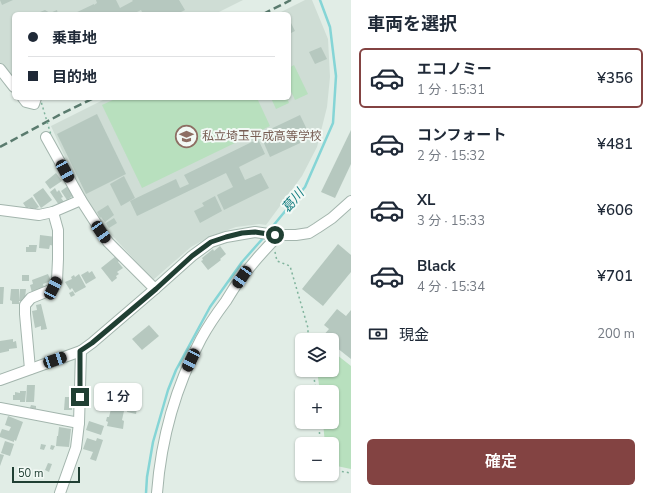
<!DOCTYPE html>
<html lang="ja">
<meta charset="utf-8">
<style>
body{margin:0;font-family:"Nunito Sans","Noto Sans JP",sans-serif;background:#f6f6f7;color:#1f2937;height:100vh;display:flex;flex-direction:column;font-size:15px;white-space:nowrap}
*{box-sizing:border-box;margin:0}
p{font-size:13px;color:#747a83}
.icon{flex:none;width:22px;height:22px;fill:none;stroke:currentColor;stroke-width:2;stroke-linecap:round;stroke-linejoin:round}
.map{position:relative;flex:1;overflow:hidden}
.sheet{display:flex;flex-direction:column;background:#fff;width:300px}
.sheet>*{flex:none}
.guide{position:absolute;left:12px;top:12px;width:279px;height:88px;border-radius:6px;box-shadow:0 1px 3px #0004;display:grid;align-content:center;height:88px;padding:0 16px;background:#fff}
.buttons{position:absolute;left:295px;top:333px;display:grid;gap:8px}
.buttons a{display:grid;place-items:center;width:44px;height:44px;border-radius:6px;background:#fff;box-shadow:0 1px 3px #0004;font-size:20px}
.scale{position:absolute;left:12px;bottom:10px;width:68px;box-sizing:border-box;padding-left:4px;border:2px solid #203f33;border-top:0;font-size:11px;line-height:14px;white-space:nowrap;color:#203f33;-webkit-text-stroke:3px #f2f9f5;paint-order:stroke}
.end{position:absolute;width:18px;height:18px;margin:-9px;border:5px solid #203f33;background:#fff;box-shadow:0 0 0 2px #fff}
.from{border-radius:50%}
.bubble{position:absolute;height:28px;border-radius:6px;background:#fff;box-shadow:0 1px 3px #0004;font-size:13px;font-weight:600;line-height:28px;text-align:center}
.car{position:absolute;width:12px;height:24px;margin:-12px -6px;border-radius:5px;box-shadow:0 0 3px 1px #0007;background:linear-gradient(#222 24%,#8ab4d8 0 40%,#222 0 76%,#8ab4d8 0 86%,#222 0)}
.guide b{display:flex;align-items:center;gap:14px;height:38px;font-size:15px}
.guide b+b{border-top:1px solid #e0e1e3}
.guide i{width:10px;height:10px;background:#1f2937}
ul{padding:0;list-style:none}
li{display:flex;align-items:center;gap:12px;height:60px;margin:0 8px 6px;padding:0 8px;border:2px solid transparent;border-radius:6px}
li div{flex:1}
li b{display:block;font-size:15px}
li em{font-style:normal;font-weight:600}
li.current{border-color:#834342}
li>.icon{width:36px;height:36px;stroke-width:1.5}
h2{padding:0 16px;font-size:18px;line-height:48px}
.pay{display:flex;align-items:center;gap:10px;height:44px;padding:0 16px;font-size:15px}
.pay p{margin-inline-start:auto}
.button{display:flex;gap:8px;margin-top:auto;padding:8px 16px}
.button a{flex:1;height:46px;border-radius:6px;background:#834342;color:#fff;font-size:16px;font-weight:600;line-height:46px;text-align:center}
main{display:flex;flex:1;min-height:0}
.map>svg:first-child{display:block}
.built{fill:#cfddd5}
.green{fill:#b8e0be}
.lines{fill:none;stroke-linecap:round;stroke-linejoin:round}
.stream{stroke:#85d5d6;stroke-width:2.5}
.building{fill:#b6c8bf}
.minor-casing{stroke:#a3b5ad;stroke-width:12}
.path{stroke:#7fb39c;stroke-width:1.5;stroke-dasharray:2 3;stroke-linecap:butt}
.minor{stroke:#fff;stroke-width:10}
.rail{stroke:#5a7b6e;stroke-width:2.5;stroke-dasharray:8 4;stroke-linecap:butt}
.path-bridge{stroke:#7fb39c;stroke-width:1.5;stroke-dasharray:2 3;stroke-linecap:butt}
.route{stroke:#203f33;stroke-width:5}
.labels{text-anchor:middle;dominant-baseline:central;stroke-width:4;stroke-linejoin:round;paint-order:stroke}
.education-label{font-size:12px;fill:#785e54;stroke:#f2f9f5;text-anchor:start}
.water-label{font-size:13px;font-style:italic;fill:#157d80;stroke:#f2f9f5}
</style>
<main>
<div class="map">
<svg width="351" height="493" viewBox="0 0 351 493">
<rect width="100%" height="100%" fill="#e1ede6"/>
<g class="built">
<polygon points="0,0 243,0 215,14 14,14 14,81 0,65"/>
<polygon points="305,0 312,0 328,39 330,77 327,107 317,147 302,176 266,225 259,224 236,227 209,237 191,247 153,280 109,232 92,210 77,184 51,126 107,98 289,98 289,14 277,14"/>
</g>
<g class="green">
<polygon points="294,65 308,94 295,100 289,87 289,68"/>
<polygon points="117,98 257,98 270,126 142,188 102,105"/>
<polygon points="271,98 287,98 289,103 276,109"/>
<polygon points="332,351 351,366 351,469 332,465 332,444 325,444 323,422 332,422 332,392 320,392 317,370 332,370"/>
</g>
<g class="lines">
<g class="stream">
<polyline points="268,232 305,187 333,123 336,76 330,27 320,0"/>
<polyline points="146,493 147,477 153,442 168,390 176,370 210,307 242,262 265,236"/>
</g>
</g>
<g class="building">
<polygon points="0,0 13,0 2,5"/>
<polygon points="96,0 116,0 120,8 133,1 132,0 179,0 185,10 177,14 152,14 151,13 148,14 143,14 141,10 133,14 73,14 94,4 94,5 97,3"/>
<polygon points="45,10 50,13 57,10 58,14 39,14 40,12"/>
<polygon points="289,19 295,31 289,34"/>
<polygon points="321,47 327,59 315,64 309,52"/>
<polygon points="97,114 126,174 86,194 57,134"/>
<polygon points="300,115 311,138 270,157 260,134"/>
<polygon points="351,130 351,164 335,198 321,192"/>
<polygon points="258,139 265,154 239,167 245,180 261,173 269,188 224,210 217,195 233,187 226,173 137,216 130,201 176,179 180,188 189,184 184,175"/>
<polygon points="56,173 62,181 50,189 45,182"/>
<polygon points="124,176 135,198 121,206 110,184"/>
<polygon points="68,186 74,195 67,200 61,191"/>
<polygon points="43,188 52,200 41,208 33,195"/>
<polygon points="55,188 57,192 59,190 63,197 61,198 64,202 59,205 50,192"/>
<polygon points="215,196 222,211 200,223 194,211 204,206 202,203"/>
<polygon points="32,197 39,207 35,209 34,208 31,210 29,207 27,209 23,203"/>
<polygon points="108,205 114,215 105,222 101,217 100,218 97,212"/>
<polygon points="114,218 117,223 109,228 106,223"/>
<polygon points="40,235 56,237 55,246 50,245 49,249 39,248"/>
<polygon points="338,244 351,255 351,272 323,306 302,289"/>
<polygon points="29,245 37,245 36,252 26,252 26,247 29,247"/>
<polygon points="220,246 226,254 220,259 221,260 208,270 201,261 203,260 202,258 213,249 214,251"/>
<polygon points="116,256 120,260 118,262 123,268 117,272 119,274 116,276 117,278 112,282 101,268"/>
<polygon points="88,271 89,273 92,271 96,278 86,284 81,275"/>
<polygon points="48,274 51,281 43,284 44,288 32,293 30,285 33,284 32,280"/>
<polygon points="79,274 86,287 75,293 72,288 70,290 65,282 72,279 71,277 74,275 75,277"/>
<rect x="22" y="275" width="7" height="6"/>
<polygon points="0,287 4,287 3,304 0,304"/>
<polygon points="11,289 19,289 19,304 12,304 12,301 10,300"/>
<polygon points="20,289 26,289 25,298 23,298 22,301 19,301"/>
<polygon points="73,291 75,295 71,297 69,293"/>
<polygon points="41,304 47,329 41,330 41,326 35,328 32,311 37,310 36,305"/>
<polygon points="337,309 346,316 351,310 351,359 332,344 332,340 326,340 322,337 329,329 324,325"/>
<polygon points="149,325 159,336 142,350 132,339"/>
<polygon points="13,339 13,342 16,341 17,348 9,349 9,351 0,353 0,341"/>
<polygon points="27,385 35,385 34,402 26,402"/>
<polygon points="20,391 26,391 25,402 20,402 20,400 13,400 13,395 15,395 15,392 20,393"/>
<polygon points="65,397 72,397 72,410 64,410"/>
<polygon points="111,401 127,404 126,411 124,411 122,420 124,421 123,429 107,426 108,422 106,421 107,417 109,417 111,409 109,408"/>
<polygon points="31,405 36,406 36,409 30,408"/>
<polygon points="128,406 137,408 136,414 127,412"/>
<polygon points="8,416 23,422 16,441 14,440 14,442 0,437 0,434 2,429 9,431 11,427 5,425"/>
<polygon points="89,421 104,426 101,435 86,430"/>
<polygon points="59,427 71,429 69,447 56,446 57,436 58,436"/>
<polygon points="87,438 96,441 97,438 103,440 96,461 90,459 93,452 83,449"/>
<polygon points="5,441 14,444 10,456 1,453"/>
<polygon points="41,444 46,445 44,450 40,449"/>
<polygon points="51,445 55,446 53,450 50,449"/>
<polygon points="0,454 4,455 0,466"/>
<polygon points="48,463 52,464 49,472 45,470"/>
</g>
<g class="lines">
<defs>
<g id="minor">
<polyline points="0,69 14,87"/>
<polyline points="23,98 26,102 34,104 36,98"/>
<polyline points="46,137 81,200 108,242 155,289"/>
<polyline points="0,210 39,215 53,212 81,200"/>
<polyline points="30,369 25,314 25,305 31,298 53,289 57,281 58,259 58,230 53,212"/>
<polyline points="0,380 81,351 92,343 155,289 192,256 211,242 226,237 255,232 275,235 296,235 309,233 317,228 332,218 351,201"/>
<polyline points="0,408 79,423"/>
<polyline points="60,493 76,448 79,423 81,351"/>
<path d="M157 493C161 440 176 386 201 339 208 326 217 313 226 301 231 293 236 284 243 276 254 261 266 248 279 235"/>
</g>
</defs>
<use href="#minor" class="minor-casing"/>
<g class="path">
<polyline points="275,252 277,261 290,266 308,328 308,340"/>
<polyline points="313,370 316,392"/>
<polyline points="319,422 320,444"/>
<polyline points="332,470 351,473"/>
</g>
<use href="#minor" class="minor"/>
<g class="rail">
<polyline points="263,14 291,0"/>
<polyline points="0,147 63,113 94,98"/>
</g>
<polyline class="path-bridge" points="40,98 51,135"/>
</g>
<g class="lines">
<polyline class="route" points="80,397 80,351 92,343 156,289 192,256 211,242 226,237 242,233 255,232 275,235"/>
</g>
<defs>
<symbol id="school-ring" viewBox="-11 -11 22 22"><circle r="9.5" fill="#f2f9f5" stroke="#8d6e63" stroke-width="1.5"/><path d="M0-5L7-2L0 1L-7-2ZM-4 1L0 2.5L4 1V4Q0 6-4 4Z" fill="#8d6e63"/></symbol>
</defs>
<g fill-rule="evenodd">
<use href="#school-ring" x="174" y="124" width="25" height="25"/>
</g>
<g class="labels">
<g class="education-label">
<text x="202" y="136">私立埼玉平成高等学校</text>
</g>
<g class="water-label">
<text transform="translate(293 201) rotate(-50)">葛川</text>
</g>
</g>
</svg>
<div class="buttons">
<a><svg class="icon" aria-label="layers" viewBox="0 0 24 24"><path d="M12 4l9 5-9 5-9-5zM3 14l9 5 9-5"/></svg></a>
<a>+</a>
<a>−</a>
</div>
<div class="scale">50 m</div>
<i class="end from" style="left:275px;top:235px"></i>
<i class="end" style="left:80px;top:397px"></i>
<div class="bubble" style="left:94px;top:383px;width:48px">1 分</div>
<i class="car" style="left:65px;top:171px;rotate:152deg"></i>
<i class="car" style="left:101px;top:232px;rotate:146deg"></i>
<i class="car" style="left:242px;top:277px;rotate:214deg"></i>
<i class="car" style="left:53px;top:288px;rotate:26deg"></i>
<i class="car" style="left:55px;top:360px;rotate:71deg"></i>
<i class="car" style="left:191px;top:360px;rotate:206deg"></i>
<div class="guide">
<b><i class="from"></i>乗車地</b>
<b><i></i>目的地</b>
</div>
</div>
<section class="sheet">
<h2>車両を選択</h2>
<ul>
<li class="current"><svg class="icon" aria-label="car" viewBox="0 0 24 24"><path d="M5 17H2v-5l4-1 3-4h7l3 4 3 1v5h-3M9 17h6M6 11h13"/><circle cx="7" cy="17" r="2"/><circle cx="17" cy="17" r="2"/></svg><div><b>エコノミー</b><p>1 分 · 15:31</p></div><em>¥356</em></li>
<li><svg class="icon" aria-label="car" viewBox="0 0 24 24"><path d="M5 17H2v-5l4-1 3-4h7l3 4 3 1v5h-3M9 17h6M6 11h13"/><circle cx="7" cy="17" r="2"/><circle cx="17" cy="17" r="2"/></svg><div><b>コンフォート</b><p>2 分 · 15:32</p></div><em>¥481</em></li>
<li><svg class="icon" aria-label="car" viewBox="0 0 24 24"><path d="M5 17H2v-5l4-1 3-4h7l3 4 3 1v5h-3M9 17h6M6 11h13"/><circle cx="7" cy="17" r="2"/><circle cx="17" cy="17" r="2"/></svg><div><b>XL</b><p>3 分 · 15:33</p></div><em>¥606</em></li>
<li><svg class="icon" aria-label="car" viewBox="0 0 24 24"><path d="M5 17H2v-5l4-1 3-4h7l3 4 3 1v5h-3M9 17h6M6 11h13"/><circle cx="7" cy="17" r="2"/><circle cx="17" cy="17" r="2"/></svg><div><b>Black</b><p>4 分 · 15:34</p></div><em>¥701</em></li>
</ul>
<div class="pay"><svg class="icon" aria-label="cash" viewBox="0 0 24 24"><path d="M3 7h18v10H3z"/><circle cx="12" cy="12" r="2"/></svg>現金<p>200 m</p></div>
<div class="button"><a>確定</a></div>
</section>
</main>
